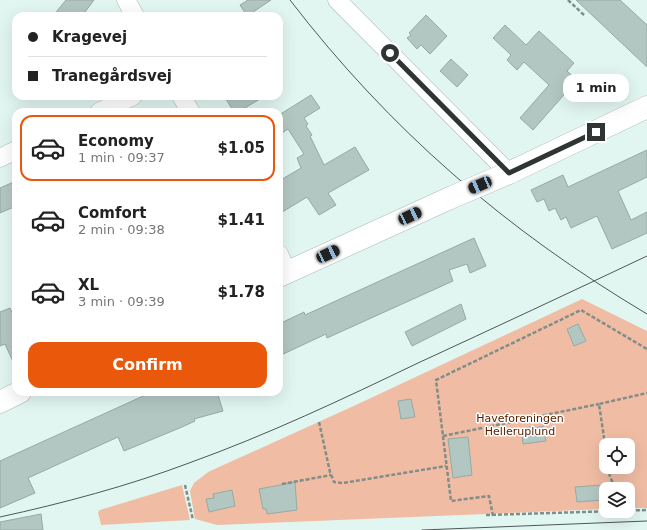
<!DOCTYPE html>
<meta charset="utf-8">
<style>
body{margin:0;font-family:"DejaVu Sans",sans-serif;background:#f2f2f2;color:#222;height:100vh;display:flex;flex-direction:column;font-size:15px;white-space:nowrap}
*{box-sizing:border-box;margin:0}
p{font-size:13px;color:#767676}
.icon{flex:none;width:22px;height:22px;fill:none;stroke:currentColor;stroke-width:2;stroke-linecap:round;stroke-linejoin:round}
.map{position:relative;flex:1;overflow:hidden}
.panel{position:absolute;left:12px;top:108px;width:271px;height:288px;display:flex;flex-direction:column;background:#fff;border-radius:12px;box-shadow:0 4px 16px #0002}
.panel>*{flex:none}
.hud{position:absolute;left:12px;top:12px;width:271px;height:88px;border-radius:12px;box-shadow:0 4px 16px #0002;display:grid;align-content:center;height:88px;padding:0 16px;background:#fff}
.tools{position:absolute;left:599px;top:438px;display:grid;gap:8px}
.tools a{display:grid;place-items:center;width:36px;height:36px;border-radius:8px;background:#fff;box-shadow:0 4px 16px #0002;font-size:20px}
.end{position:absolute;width:18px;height:18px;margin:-9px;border:5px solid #2e3533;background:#fff;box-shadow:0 0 0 2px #fff}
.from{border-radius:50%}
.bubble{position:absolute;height:28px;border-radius:12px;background:#fff;box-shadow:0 4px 16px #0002;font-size:13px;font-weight:600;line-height:28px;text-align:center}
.car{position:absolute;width:12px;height:24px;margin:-12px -6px;border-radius:5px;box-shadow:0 0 3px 1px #0007;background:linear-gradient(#222 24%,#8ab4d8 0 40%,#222 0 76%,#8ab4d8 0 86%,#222 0)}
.hud b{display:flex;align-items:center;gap:14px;height:38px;font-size:15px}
.hud b+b{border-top:1px solid #e0e0e0}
.hud i{width:10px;height:10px;background:#222}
ul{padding:7px 0 0;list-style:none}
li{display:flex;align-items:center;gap:12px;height:66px;margin:0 8px 6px;padding:0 8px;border:2px solid transparent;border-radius:12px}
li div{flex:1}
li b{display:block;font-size:15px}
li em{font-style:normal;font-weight:600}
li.selected{border-color:#ea580c}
li>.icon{width:36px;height:36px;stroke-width:1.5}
.cta{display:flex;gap:8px;margin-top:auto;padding:8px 16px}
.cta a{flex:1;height:46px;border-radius:12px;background:#ea580c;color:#fff;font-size:16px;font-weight:600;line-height:46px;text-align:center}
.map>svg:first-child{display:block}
.green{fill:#f0bda4;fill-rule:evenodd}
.building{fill:#b3c7c2;stroke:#96a9a4}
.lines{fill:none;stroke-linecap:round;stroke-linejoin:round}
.minor-casing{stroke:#a7bab5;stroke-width:19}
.tertiary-casing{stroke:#a7bab5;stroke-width:23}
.path{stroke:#808d89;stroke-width:2.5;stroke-dasharray:4 2;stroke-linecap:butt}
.minor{stroke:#fff;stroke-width:18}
.tertiary{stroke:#fff;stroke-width:22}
.tram{stroke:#4e5755;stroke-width:1}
.tertiary-bridge-casing{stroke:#a7bab5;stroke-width:23;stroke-linecap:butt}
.tertiary-bridge{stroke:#fff;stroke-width:22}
.route{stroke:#2e3533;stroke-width:5}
.labels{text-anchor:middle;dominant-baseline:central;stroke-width:3;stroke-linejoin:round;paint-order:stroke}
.park-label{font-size:11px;fill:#562302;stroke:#fff}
</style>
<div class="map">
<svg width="647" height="530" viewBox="0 0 647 530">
<rect width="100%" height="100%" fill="#e2f6f1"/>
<g class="green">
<path d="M582 299 647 331V508H628V489H606V509L217 525 195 519 190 491 194 483 208 472 358 404ZM606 445H628V467H606Z"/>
<polygon points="182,485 190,520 101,525 98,512 100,510"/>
</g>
<g class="building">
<polygon points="66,0 94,0 82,16 53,16"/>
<polygon points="248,0 271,0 247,16 240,5"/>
<polygon points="576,0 620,0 647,25 647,67"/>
<polygon points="426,15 447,36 430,54 421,45 417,49 407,38 411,35 409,33"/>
<polygon points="505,25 526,45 539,31 574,63 567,71 577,80 533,130 520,118 549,85 524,62 517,70 507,60 511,55 493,38"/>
<polygon points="451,59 468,75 457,87 440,71"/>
<polygon points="311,95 320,108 304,118 308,124 306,126 312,135 310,136 324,165 355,147 369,170 328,193 336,205 319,215 307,197 279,214 279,181 301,168 297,158 304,154 288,129 279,135 279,115"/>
<polygon points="224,96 265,96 238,112 234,112"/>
<polygon points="647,150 647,177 618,191 631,220 647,212 647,233 612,249 597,216 571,228 566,217 561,220 555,208 549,211 544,199 537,202 531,190 563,175 568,187"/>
<polygon points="16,181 16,206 0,213 0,188"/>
<polygon points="474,238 486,266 470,273 467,264 449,270 453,281 327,338 326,334 279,356 279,324 304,312 305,315"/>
<polygon points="461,304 466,319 412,346 405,332"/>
<polygon points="10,308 16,321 16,368 5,344 0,346 0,312"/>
<polygon points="578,324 586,341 574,346 567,329"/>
<polygon points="152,392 217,392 223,411 194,419 195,421 182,427 124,451 118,437 28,478 35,493 0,508 0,461"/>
<polygon points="411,399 415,417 401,419 398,401"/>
<polygon points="535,426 535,428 543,426 546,441 523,444 521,429"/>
<polygon points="468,437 472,475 453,478 448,439"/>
<polygon points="295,482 297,510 267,514 266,509 263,509 259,489"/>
<polygon points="602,485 603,500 577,502 575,487"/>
<polygon points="232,490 235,506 209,512 206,499 214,498 213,494"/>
<polygon points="41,514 43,530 0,530 0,522"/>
</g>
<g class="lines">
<defs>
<g id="minor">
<polyline points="126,0 135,16"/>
<polyline points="337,0 509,173"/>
<polyline points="181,96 191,112"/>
<polyline points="99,112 133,96"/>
<polyline points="0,158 16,150"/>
<polyline points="279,254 287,272"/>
</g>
<g id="tertiary">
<polyline points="509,173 647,107"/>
<polyline points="279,276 450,198"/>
<polyline points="0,402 20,392"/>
</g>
</defs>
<use href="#minor" class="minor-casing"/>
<use href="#tertiary" class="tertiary-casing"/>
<g class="path">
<polyline points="568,0 584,15"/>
<polyline points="319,422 330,472 334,482 343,483 446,466"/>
<polyline points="443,436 599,404"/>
<polyline points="606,451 599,404 647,393"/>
<polyline points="608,467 610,477 616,489"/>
<polyline points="282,484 331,475"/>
<polyline points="185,485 193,520"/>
<polyline points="486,515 647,510"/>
<polyline points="493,516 489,496 451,501 436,380 581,310 647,349"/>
</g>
<use href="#minor" class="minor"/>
<use href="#tertiary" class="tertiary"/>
<g class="tram">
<path d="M290 0C390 130 506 230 647 314"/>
<path d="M0 517C64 503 128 486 189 463 267 435 343 399 418 363 494 328 571 292 647 256"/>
<polyline points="422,530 647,521"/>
</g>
<defs>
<polyline id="tertiary-bridge" points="450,198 509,173"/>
</defs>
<use href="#tertiary-bridge" class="tertiary-bridge-casing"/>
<use href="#tertiary-bridge" class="tertiary-bridge"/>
</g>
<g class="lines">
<polyline class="route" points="390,53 509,173 596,132"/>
</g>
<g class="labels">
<g class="park-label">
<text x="520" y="418">Haveforeningen<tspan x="520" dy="13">Helleruplund</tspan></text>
</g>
</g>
</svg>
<div class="tools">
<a><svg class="icon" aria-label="locate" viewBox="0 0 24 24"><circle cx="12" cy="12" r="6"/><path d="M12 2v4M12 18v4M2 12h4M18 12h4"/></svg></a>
<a><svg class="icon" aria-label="layers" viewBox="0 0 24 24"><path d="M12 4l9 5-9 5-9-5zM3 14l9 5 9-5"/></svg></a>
</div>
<i class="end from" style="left:390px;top:53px"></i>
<i class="end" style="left:596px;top:132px"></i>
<div class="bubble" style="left:563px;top:74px;width:66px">1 min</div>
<i class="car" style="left:480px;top:185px;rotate:247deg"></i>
<i class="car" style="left:410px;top:216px;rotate:65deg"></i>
<i class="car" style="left:328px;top:254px;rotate:65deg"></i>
<div class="hud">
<b><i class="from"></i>Kragevej</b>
<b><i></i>Tranegårdsvej</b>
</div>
<section class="panel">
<ul>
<li class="selected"><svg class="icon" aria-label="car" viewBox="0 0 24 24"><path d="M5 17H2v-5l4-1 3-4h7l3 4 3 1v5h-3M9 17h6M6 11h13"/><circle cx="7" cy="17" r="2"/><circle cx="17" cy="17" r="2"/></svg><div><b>Economy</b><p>1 min · 09:37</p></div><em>$1.05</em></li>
<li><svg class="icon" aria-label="car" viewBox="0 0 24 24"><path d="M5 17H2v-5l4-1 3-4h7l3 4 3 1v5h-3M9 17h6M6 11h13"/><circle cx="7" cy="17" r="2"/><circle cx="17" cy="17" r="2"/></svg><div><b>Comfort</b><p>2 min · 09:38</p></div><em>$1.41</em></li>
<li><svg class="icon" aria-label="car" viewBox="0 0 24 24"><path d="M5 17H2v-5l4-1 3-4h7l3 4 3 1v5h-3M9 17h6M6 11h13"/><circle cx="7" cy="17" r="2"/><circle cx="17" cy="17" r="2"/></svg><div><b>XL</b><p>3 min · 09:39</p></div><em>$1.78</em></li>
</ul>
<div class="cta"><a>Confirm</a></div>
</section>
</div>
